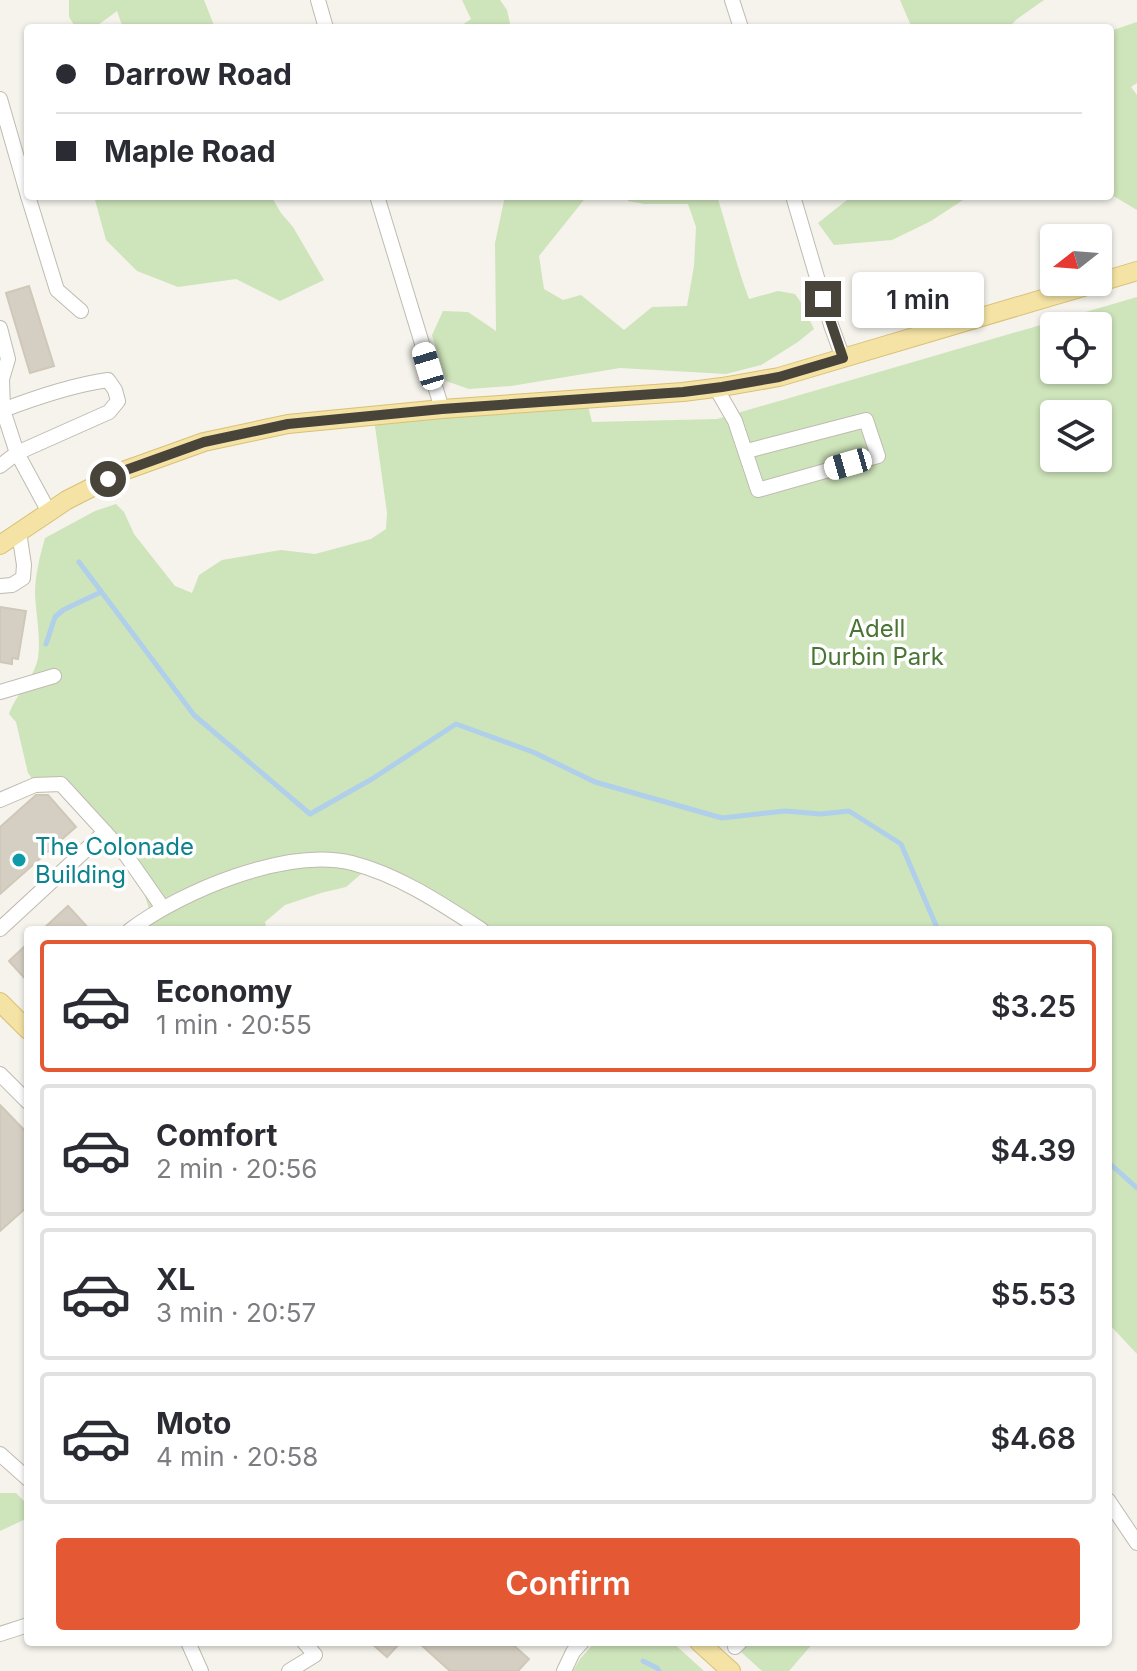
<!DOCTYPE html>
<meta charset="utf-8">
<style>
body{margin:0;font-family:Inter,sans-serif;background:#f7f7f7;color:#2b2b33;height:100vh;display:flex;flex-direction:column;font-size:30px;white-space:nowrap}
*{box-sizing:border-box;margin:0}
p{font-size:26px;color:#7c7c81}
.icon{flex:none;width:44px;height:44px;fill:none;stroke:currentColor;stroke-width:2;stroke-linecap:round;stroke-linejoin:round}
.map{position:relative;flex:1;overflow:hidden}
.drawer{position:absolute;left:24px;top:926px;width:1088px;height:720px;display:flex;flex-direction:column;background:#fff;border-radius:8px;box-shadow:0 2px 6px #0004}
.drawer>*{flex:none}
.banner{position:absolute;left:24px;top:24px;width:1090px;height:176px;border-radius:8px;box-shadow:0 2px 6px #0004;display:grid;align-content:center;height:176px;padding:0 32px;background:#fff}
.needle{width:52px;rotate:253deg}
.controls{position:absolute;left:1040px;top:224px;display:grid;gap:16px}
.controls a{display:grid;place-items:center;width:72px;height:72px;border-radius:8px;background:#fff;box-shadow:0 2px 6px #0004;font-size:40px}
.end{position:absolute;width:36px;height:36px;margin:-18px;border:10px solid #48443a;background:#fff;box-shadow:0 0 0 4px #fff}
.from{border-radius:50%}
.bubble{position:absolute;height:56px;border-radius:8px;background:#fff;box-shadow:0 2px 6px #0004;font-size:26px;font-weight:600;line-height:56px;text-align:center}
.car{position:absolute;width:24px;height:48px;margin:-24px -12px;border-radius:10px;box-shadow:0 0 6px 2px #0007;background:linear-gradient(#fff 24%,#345 0 40%,#fff 0 76%,#345 0 86%,#fff 0)}
.banner b{display:flex;align-items:center;gap:28px;height:76px;font-size:30px}
.banner b+b{border-top:2px solid #e1e1e2}
.banner i{width:20px;height:20px;background:#2b2b33}
ul{padding:14px 0 0;list-style:none}
li{display:flex;align-items:center;gap:24px;height:132px;margin:0 16px 12px;padding:0 16px;border:4px solid #e1e1e2;border-radius:8px}
li div{flex:1}
li b{display:block;font-size:30px}
li em{font-style:normal;font-weight:600}
li.selected{border-color:#e45933}
li>.icon{width:72px;height:72px;stroke-width:1.5}
.cta{display:flex;gap:16px;margin-top:auto;padding:16px 32px}
.cta a{flex:1;height:92px;border-radius:8px;background:#e45933;color:#fff;font-size:32px;font-weight:600;line-height:92px;text-align:center}
.map>svg:first-child{display:block}
.green{fill:#cee4ba;fill-rule:evenodd}
.lines{fill:none;stroke-linecap:round;stroke-linejoin:round}
.stream{stroke:#b0cfea;stroke-width:5}
.building{fill:#d5cfc3;stroke:#cfc7b7;stroke-width:2}
.minor-casing{stroke:#bfbbb0;stroke-width:16}
.major-casing{stroke:#d9c176;stroke-width:20}
.minor{stroke:#fff;stroke-width:14}
.major{stroke:#f4e3a5;stroke-width:18}
.route{stroke:#48443a;stroke-width:10}
.culture-dot{fill:#0f9aa8;stroke:#fff;stroke-width:3}
.labels{text-anchor:middle;dominant-baseline:central;stroke-width:7;stroke-linejoin:round;paint-order:stroke}
.park-label{font-size:24px;fill:#487533;stroke:#fff}
.culture-label{font-size:24px;fill:#0d838f;stroke:#fff;text-anchor:start}
</style>
<div class="map">
<svg width="1137" height="1671" viewBox="0 0 1137 1671">
<rect width="100%" height="100%" fill="#f5f3ec"/>
<g class="green">
<polygon points="69,0 204,0 215,28 123,28 117,11 94,28 76,28 69,17"/>
<polygon points="462,0 500,0 507,10 511,28 458,28 471,19"/>
<polygon points="900,0 1044,0 1017,19 1008,28 912,28"/>
<polygon points="1137,22 1137,83 1131,87 1137,95 1137,210 1110,194 1110,31"/>
<polygon points="94,196 271,196 281,213 293,227 324,280 280,301 236,279 178,287 137,271 106,240"/>
<path d="M505 196H587L539 256 544 289 563 300 581 295 624 330 652 307 687 306 694 266 696 227 688 204H644L628 201V196H717C728 230 736 265 749 299L778 291 795 294 802 304 814 329 798 342 761 365 726 374 620 368 511 386 469 389 446 381 432 335 443 311 468 312 496 331 495 243Z"/>
<polygon points="852,196 969,196 931,221 892,240 834,245 818,223"/>
<path d="M1137 297V1354L1108 1323V930H482L368 868 346 887 321 893 285 905 265 922 267 930H130L151 915 132 855 71 794 36 784 28 773 16 722 9 714C16 694 34 679 38 658 41 637 36 615 35 594 35 575 40 556 45 538L95 511 116 504 124 512 134 534 175 586 192 593 199 575 222 560 281 550 315 554 371 539 386 529 387 513 375 426 377 415 586 398 592 422 717 419ZM1054 326H1098V370H1054ZM1054 414H1098V458H1054Z"/>
<polygon points="0,1493 16,1493 26,1503 28,1508 28,1518 0,1531"/>
<polygon points="595,1642 672,1642 704,1671 573,1671 580,1659"/>
<polygon points="730,1642 814,1642 789,1671 762,1671"/>
</g>
<g class="lines">
<g class="stream">
<polyline points="79,562 194,715 310,814 372,779 456,724 533,752 595,782 722,818 785,811 821,814 849,811 901,844 938,930"/>
<polyline points="46,644 55,617 63,610 101,592"/>
<polyline points="1108,1162 1137,1188"/>
<polyline points="643,1661 657,1668 659,1671"/>
</g>
</g>
<g class="building">
<polygon points="29,286 54,366 30,373 6,293"/>
<polygon points="0,607 26,611 18,659 12,658 12,664 0,662"/>
<polygon points="36,795 48,795 76,827 0,894 0,827"/>
<polygon points="68,906 90,930 42,930"/>
<polygon points="28,943 28,982 9,961"/>
<polygon points="0,1105 28,1134 28,1206 0,1231"/>
<polygon points="370,1642 401,1642 387,1657"/>
<polygon points="418,1642 510,1642 529,1659 518,1671 450,1671"/>
</g>
<g class="lines">
<defs>
<g id="minor">
<polyline points="318,0 326,28"/>
<polyline points="732,0 741,28"/>
<polyline points="0,99 28,196"/>
<polyline points="28,196 57,290 81,311"/>
<polyline points="377,196 442,409"/>
<polyline points="793,196 831,325 843,358"/>
<path d="M0 328 8 359 2 379 3 410C37 397 72 385 108 380L115 390 118 401 109 412 17 453 0 466"/>
<polyline points="716,388 735,421 758,490 878,456 866,420 747,451"/>
<polyline points="0,411 3,410 17,453 49,512"/>
<polyline points="0,586 12,585 23,578 24,565 19,532"/>
<polyline points="0,692 54,676"/>
<polyline points="0,800 35,785 61,784 126,855 163,908"/>
<polyline points="0,929 105,832"/>
<path d="M130 930C182 891 287 847 352 863 399 875 442 904 482 930"/>
<polyline points="0,1074 28,1102"/>
<polyline points="0,1454 28,1479"/>
<polyline points="1108,1500 1137,1543"/>
<polyline points="0,1634 28,1625"/>
<polyline points="188,1642 201,1671"/>
<polyline points="735,1647 740,1642"/>
<polyline points="289,1671 315,1655 304,1642"/>
<polyline points="564,1671 573,1652 582,1642"/>
</g>
<g id="major">
<polyline points="0,545 67,500 126,470 204,442 288,424 442,409 683,392 722,387 779,377 1137,271"/>
<polyline points="0,1002 28,1030"/>
<polyline points="699,1642 731,1671"/>
</g>
</defs>
<use href="#minor" class="minor-casing"/>
<use href="#major" class="major-casing"/>
<use href="#minor" class="minor"/>
<use href="#major" class="major"/>
</g>
<g class="lines">
<polyline class="route" points="108,479 126,470 204,442 288,424 442,409 683,392 722,387 779,377 843,358 823,299"/>
</g>
<circle class="culture-dot" cx="19" cy="860" r="8"/>
<g class="labels">
<g class="park-label">
<text x="877" y="628">Adell<tspan x="877" dy="28">Durbin Park</tspan></text>
</g>
<g class="culture-label">
<text x="35" y="846">The Colonade<tspan x="35" dy="28">Building</tspan></text>
</g>
</g>
</svg>
<div class="controls">
<a><svg class="needle" viewBox="-14 -14 28 28"><path d="M0-13l5 13h-10z" fill="#e53935"/><path d="M0 13l5-13h-10z" fill="#7c7c81"/></svg></a>
<a><svg class="icon" aria-label="locate" viewBox="0 0 24 24"><circle cx="12" cy="12" r="6"/><path d="M12 2v4M12 18v4M2 12h4M18 12h4"/></svg></a>
<a><svg class="icon" aria-label="layers" viewBox="0 0 24 24"><path d="M12 4l9 5-9 5-9-5zM3 14l9 5 9-5"/></svg></a>
</div>
<i class="end from" style="left:108px;top:479px"></i>
<i class="end" style="left:823px;top:299px"></i>
<div class="bubble" style="left:852px;top:272px;width:132px">1 min</div>
<i class="car" style="left:428px;top:366px;rotate:343deg"></i>
<i class="car" style="left:848px;top:464px;rotate:254deg"></i>
<div class="banner">
<b><i class="from"></i>Darrow Road</b>
<b><i></i>Maple Road</b>
</div>
<section class="drawer">
<ul>
<li class="selected"><svg class="icon" aria-label="car" viewBox="0 0 24 24"><path d="M5 17H2v-5l4-1 3-4h7l3 4 3 1v5h-3M9 17h6M6 11h13"/><circle cx="7" cy="17" r="2"/><circle cx="17" cy="17" r="2"/></svg><div><b>Economy</b><p>1 min · 20:55</p></div><em>$3.25</em></li>
<li><svg class="icon" aria-label="car" viewBox="0 0 24 24"><path d="M5 17H2v-5l4-1 3-4h7l3 4 3 1v5h-3M9 17h6M6 11h13"/><circle cx="7" cy="17" r="2"/><circle cx="17" cy="17" r="2"/></svg><div><b>Comfort</b><p>2 min · 20:56</p></div><em>$4.39</em></li>
<li><svg class="icon" aria-label="car" viewBox="0 0 24 24"><path d="M5 17H2v-5l4-1 3-4h7l3 4 3 1v5h-3M9 17h6M6 11h13"/><circle cx="7" cy="17" r="2"/><circle cx="17" cy="17" r="2"/></svg><div><b>XL</b><p>3 min · 20:57</p></div><em>$5.53</em></li>
<li><svg class="icon" aria-label="car" viewBox="0 0 24 24"><path d="M5 17H2v-5l4-1 3-4h7l3 4 3 1v5h-3M9 17h6M6 11h13"/><circle cx="7" cy="17" r="2"/><circle cx="17" cy="17" r="2"/></svg><div><b>Moto</b><p>4 min · 20:58</p></div><em>$4.68</em></li>
</ul>
<div class="cta"><a>Confirm</a></div>
</section>
</div>
